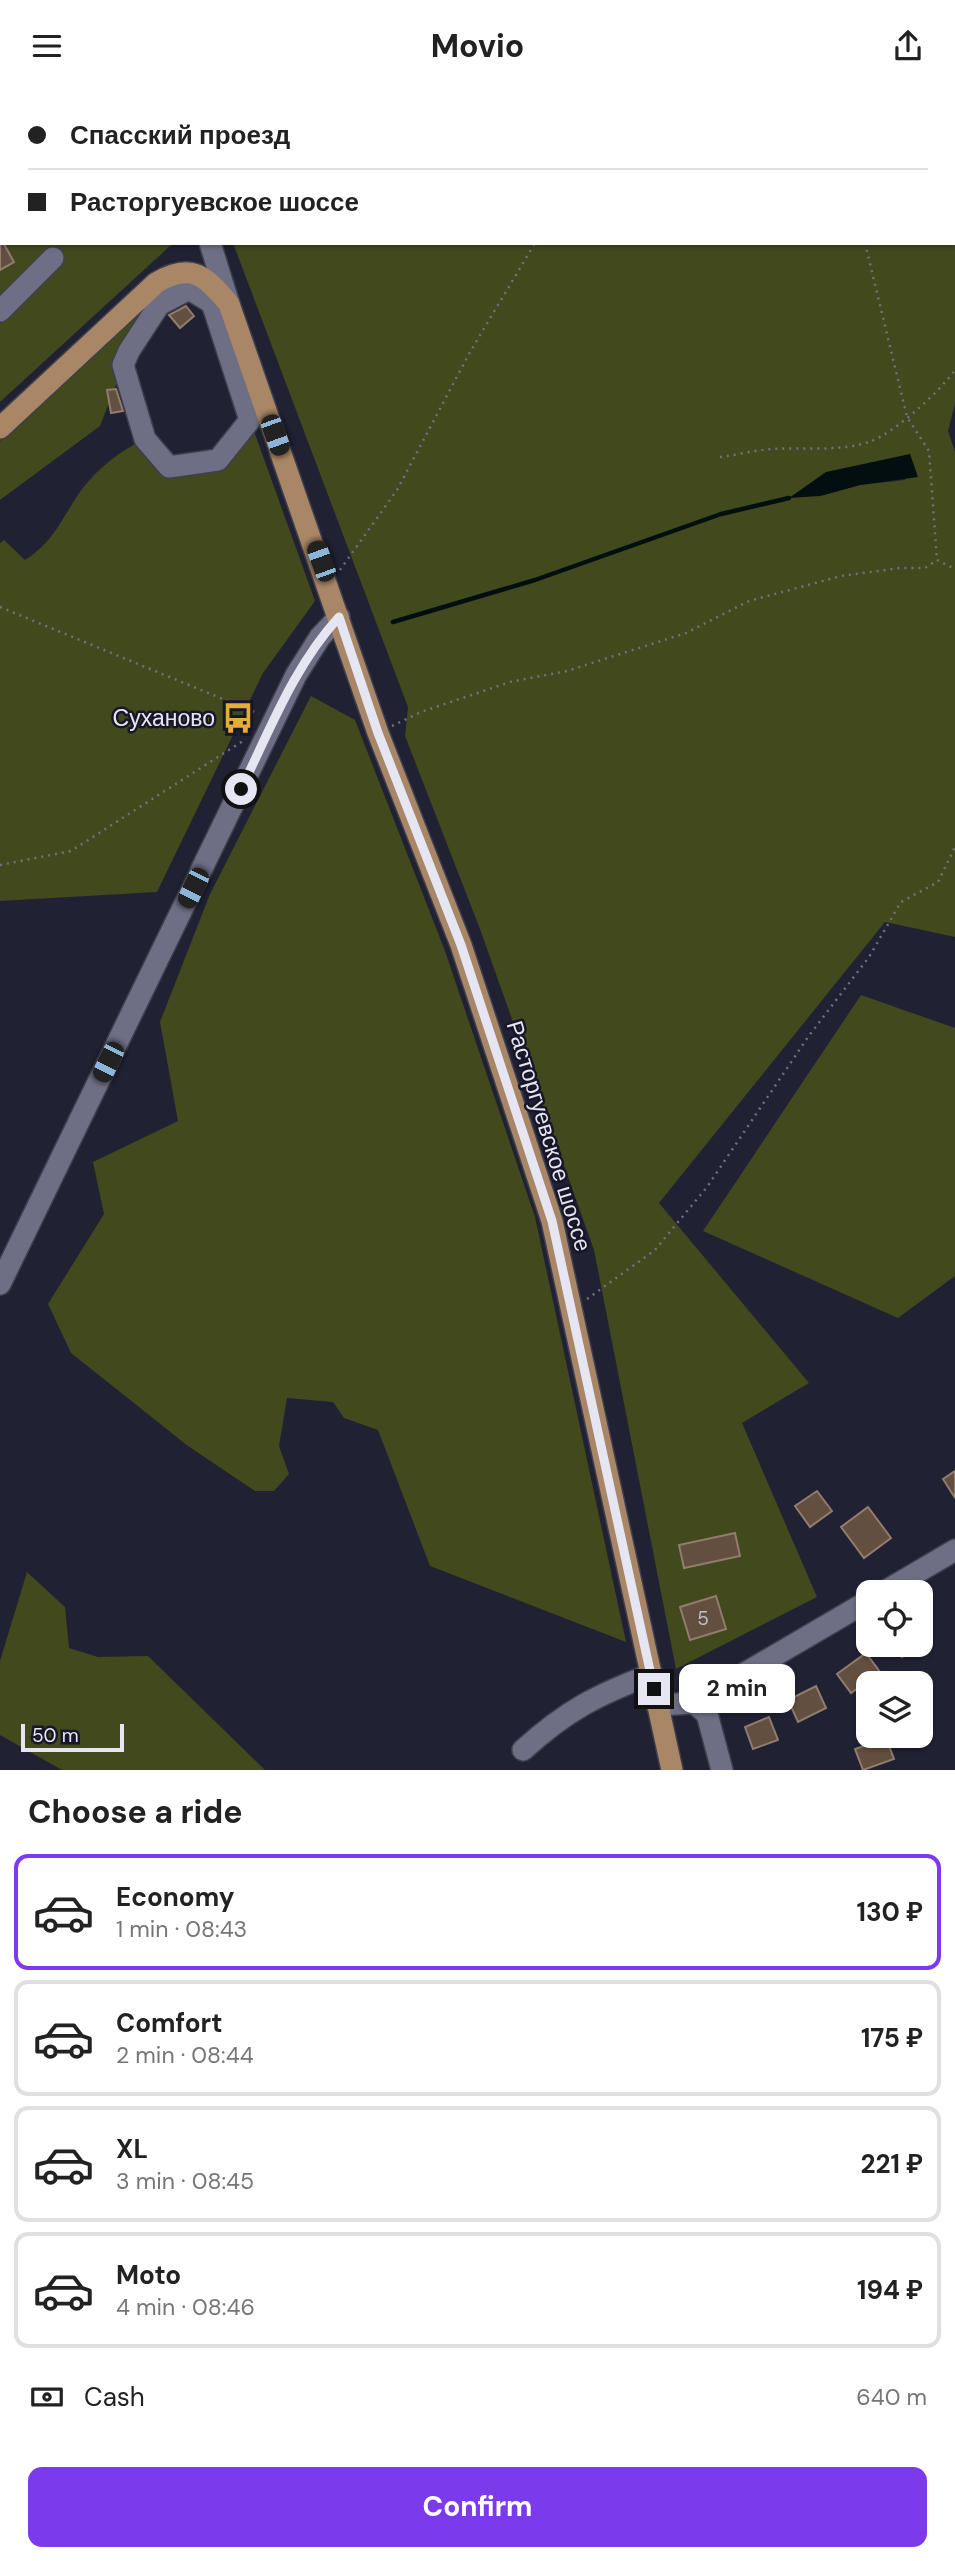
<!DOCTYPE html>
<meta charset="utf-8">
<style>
body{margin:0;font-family:"DM Sans",sans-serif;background:#f6f6f6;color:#222;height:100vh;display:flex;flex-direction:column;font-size:26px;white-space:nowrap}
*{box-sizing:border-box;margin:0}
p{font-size:23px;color:#767676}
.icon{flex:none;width:38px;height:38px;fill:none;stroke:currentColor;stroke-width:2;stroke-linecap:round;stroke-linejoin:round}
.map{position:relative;height:1679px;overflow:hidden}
.panel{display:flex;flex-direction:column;background:#fff;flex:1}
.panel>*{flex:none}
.guide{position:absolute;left:0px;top:0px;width:956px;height:154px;box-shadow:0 2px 5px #0004;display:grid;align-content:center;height:154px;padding:0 28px;background:#fff}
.buttons{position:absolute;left:856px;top:1489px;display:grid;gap:14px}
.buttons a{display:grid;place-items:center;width:77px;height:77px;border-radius:14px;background:#fff;box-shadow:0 2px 5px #0004;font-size:35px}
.scale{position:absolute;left:21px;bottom:18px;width:103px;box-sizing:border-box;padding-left:7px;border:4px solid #e6e6f3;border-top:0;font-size:19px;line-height:24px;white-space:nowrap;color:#e6e6f3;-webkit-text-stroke:5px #171729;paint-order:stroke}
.end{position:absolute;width:32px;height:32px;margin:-16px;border:9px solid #e6e6f3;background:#111;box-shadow:0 0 0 4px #111}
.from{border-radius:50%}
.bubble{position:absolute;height:49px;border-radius:14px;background:#fff;box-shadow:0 2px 5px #0004;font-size:23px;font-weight:700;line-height:49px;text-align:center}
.car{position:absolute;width:21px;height:42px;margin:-21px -10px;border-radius:9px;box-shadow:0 0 5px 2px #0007;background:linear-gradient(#222 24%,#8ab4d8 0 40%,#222 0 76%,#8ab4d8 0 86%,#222 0)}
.guide b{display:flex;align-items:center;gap:24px;height:66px;font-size:26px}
.guide b+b{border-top:2px solid #e0e0e0}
.guide i{width:18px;height:18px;background:#222}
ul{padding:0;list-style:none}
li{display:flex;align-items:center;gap:21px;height:116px;margin:0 14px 10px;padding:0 14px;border:4px solid #e0e0e0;border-radius:14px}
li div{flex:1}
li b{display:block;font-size:26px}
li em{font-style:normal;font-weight:700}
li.on{border-color:#7c3aed}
li>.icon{width:63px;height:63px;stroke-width:1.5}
h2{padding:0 28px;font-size:32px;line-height:84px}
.pay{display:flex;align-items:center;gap:18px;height:77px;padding:0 28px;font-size:26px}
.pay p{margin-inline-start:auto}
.cta{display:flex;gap:14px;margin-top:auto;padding:14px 28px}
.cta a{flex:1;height:80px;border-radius:14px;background:#7c3aed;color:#fff;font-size:28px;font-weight:700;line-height:80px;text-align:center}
header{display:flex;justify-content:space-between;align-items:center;height:91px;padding:0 28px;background:#fff;font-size:32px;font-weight:700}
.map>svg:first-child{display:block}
.green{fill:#42491d;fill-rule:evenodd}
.water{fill:#030e10}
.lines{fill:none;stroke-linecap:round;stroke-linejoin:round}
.stream{stroke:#030e10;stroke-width:4.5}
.building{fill:#624f40;stroke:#917c6d;stroke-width:2}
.minor-casing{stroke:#3f3f4e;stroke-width:24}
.major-casing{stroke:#3f3f4e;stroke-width:24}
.path{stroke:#707080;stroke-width:2.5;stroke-dasharray:2 5;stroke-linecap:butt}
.minor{stroke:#6e6f85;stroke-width:21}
.major{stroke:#a98665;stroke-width:21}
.route{stroke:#e6e6f3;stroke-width:9}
.labels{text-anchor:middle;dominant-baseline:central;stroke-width:5;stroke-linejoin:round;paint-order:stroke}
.number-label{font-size:19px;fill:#c5c0c6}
.poi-label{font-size:23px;fill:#e6e6f3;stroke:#171729;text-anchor:end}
.street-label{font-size:23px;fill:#e6e6f3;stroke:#171729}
</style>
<header><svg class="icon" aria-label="menu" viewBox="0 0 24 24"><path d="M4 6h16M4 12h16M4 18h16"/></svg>Movio<svg class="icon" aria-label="share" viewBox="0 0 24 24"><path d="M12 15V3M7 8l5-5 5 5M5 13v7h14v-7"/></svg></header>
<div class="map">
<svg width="955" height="1679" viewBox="0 0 955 1679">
<rect width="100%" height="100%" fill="#202133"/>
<g class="green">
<path d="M0 0H955V313L948 340 955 361V846L885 831 659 1112 809 1292 742 1332 817 1506 676 1578 594 1159 480 838 405 645 408 616 233 152H954V2H2V152H177L170 155 0 311ZM910 363 905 389 860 394 820 405Z"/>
<polygon points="157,200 129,260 100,335 0,409 0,350"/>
<path d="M250 329 315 510 263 582 157 801 0 810V452L4 449 25 469C55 450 62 426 82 398 99 376 120 360 145 348L169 376 218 369Z"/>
<polygon points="311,605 355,629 445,860 535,1126 626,1551 430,1475 378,1339 344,1327 333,1311 287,1307 279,1355 289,1383 274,1400 255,1400 188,1355 71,1262 48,1213 104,1123 93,1071 178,1030 160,931 210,803"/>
<polygon points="861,904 955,937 955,1185 898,1227 703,1140"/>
<polygon points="27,1481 65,1516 69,1557 98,1566 148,1565 265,1679 62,1679 0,1644 0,1570"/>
</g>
<polygon class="water" points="910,363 918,386 860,394 820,405 789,407 826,381"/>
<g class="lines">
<polyline class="stream" points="393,531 535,489 721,423 789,407"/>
</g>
<g class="building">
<polygon points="0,146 14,171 0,179"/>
<polygon points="186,215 194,225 180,237 169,224"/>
<polygon points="116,298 123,320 111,322 107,299"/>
<polygon points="955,1380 955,1407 943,1388"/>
<polygon points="817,1400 832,1420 810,1436 795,1415"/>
<polygon points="868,1416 891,1447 864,1467 841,1436"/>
<polygon points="735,1442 740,1465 684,1477 679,1454"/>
<polygon points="716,1505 726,1538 690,1549 680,1516"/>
<polygon points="893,1554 919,1554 902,1566"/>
<polygon points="866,1562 880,1581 851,1602 837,1583"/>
<polygon points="816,1595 826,1617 798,1631 788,1609"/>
<polygon points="769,1626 778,1649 753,1658 745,1636"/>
<polygon points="886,1647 894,1668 863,1679 855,1658"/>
</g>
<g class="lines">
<defs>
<g id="minor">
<polyline points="158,0 159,2"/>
<polyline points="0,58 2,57"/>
<polyline points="210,152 229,213"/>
<polygon points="189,198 212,212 250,329 218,369 169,376 145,348 123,274 129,260 159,214"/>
<polyline points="0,220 53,167"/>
<polyline points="0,1193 296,584 320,546 339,526"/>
<polyline points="882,1502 955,1459"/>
<polyline points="694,1612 707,1623 722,1679"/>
<polyline points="657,1614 694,1612 868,1510"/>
<path d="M523 1659C567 1619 597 1604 652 1583"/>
</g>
<path id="major" d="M0 337 156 192C191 171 205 184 229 213L378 642 461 854 552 1130 672 1679"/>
</defs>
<use href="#minor" class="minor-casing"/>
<use href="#major" class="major-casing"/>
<g class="path">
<polyline points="827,0 827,2"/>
<polyline points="612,2 613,0"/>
<polyline points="865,152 907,326 929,360 937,469"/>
<path d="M720 366C737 364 755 359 773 358 803 356 839 361 869 351 895 342 939 301 955 279"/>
<polyline points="937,469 955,478"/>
<polyline points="340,479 397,399 470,261 535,152"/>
<polyline points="0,516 259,623"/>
<polyline points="392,635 421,621 510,591 567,580 686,542 749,510 841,485 900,477 925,477 937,469"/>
<polyline points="0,774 71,760 246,648"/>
<polyline points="587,1208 655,1159 707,1096 808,946 869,866 901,811 938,791 955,756"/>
</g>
<use href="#minor" class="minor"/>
<use href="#major" class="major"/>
</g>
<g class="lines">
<path class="route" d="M241 698C270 639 294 575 339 526L378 642 461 854 552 1130 654 1598"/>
</g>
<defs>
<symbol id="bus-bare" viewBox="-9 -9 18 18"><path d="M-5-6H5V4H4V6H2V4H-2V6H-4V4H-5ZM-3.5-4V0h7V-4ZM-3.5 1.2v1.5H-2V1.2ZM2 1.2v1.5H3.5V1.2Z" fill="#e3ae34" stroke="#171729" stroke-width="2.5" paint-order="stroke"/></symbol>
</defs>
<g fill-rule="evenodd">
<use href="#bus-bare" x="216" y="605" width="44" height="44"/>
</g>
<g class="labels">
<g class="number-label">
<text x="703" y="1527">5</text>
</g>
<g class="poi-label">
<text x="215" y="627">Суханово</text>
</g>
<g class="street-label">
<text transform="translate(549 1045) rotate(73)">Расторгуевское шоссе</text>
</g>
</g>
</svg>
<div class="buttons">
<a><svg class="icon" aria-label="locate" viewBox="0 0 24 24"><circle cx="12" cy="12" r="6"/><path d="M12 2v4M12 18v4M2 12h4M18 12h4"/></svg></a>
<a><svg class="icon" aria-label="layers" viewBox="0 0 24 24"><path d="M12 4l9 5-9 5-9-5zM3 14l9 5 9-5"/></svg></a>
</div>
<div class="scale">50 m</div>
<i class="end from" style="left:241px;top:698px"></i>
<i class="end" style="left:654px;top:1598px"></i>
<div class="bubble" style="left:679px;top:1573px;width:116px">2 min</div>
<i class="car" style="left:275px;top:344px;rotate:160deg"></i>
<i class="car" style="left:321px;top:470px;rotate:340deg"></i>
<i class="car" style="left:193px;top:797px;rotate:206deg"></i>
<i class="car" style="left:108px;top:971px;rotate:206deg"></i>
<div class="guide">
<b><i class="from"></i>Спасский проезд</b>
<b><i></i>Расторгуевское шоссе</b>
</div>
</div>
<section class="panel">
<h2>Choose a ride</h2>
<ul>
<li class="on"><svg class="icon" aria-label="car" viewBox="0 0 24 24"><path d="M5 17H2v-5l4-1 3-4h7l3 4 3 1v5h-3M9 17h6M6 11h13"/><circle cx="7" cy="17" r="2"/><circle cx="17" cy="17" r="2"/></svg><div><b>Economy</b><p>1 min · 08:43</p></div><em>130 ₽</em></li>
<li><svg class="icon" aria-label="car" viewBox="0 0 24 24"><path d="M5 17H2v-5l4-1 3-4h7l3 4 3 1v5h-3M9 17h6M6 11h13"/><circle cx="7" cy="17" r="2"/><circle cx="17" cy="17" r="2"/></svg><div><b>Comfort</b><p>2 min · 08:44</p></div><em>175 ₽</em></li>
<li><svg class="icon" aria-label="car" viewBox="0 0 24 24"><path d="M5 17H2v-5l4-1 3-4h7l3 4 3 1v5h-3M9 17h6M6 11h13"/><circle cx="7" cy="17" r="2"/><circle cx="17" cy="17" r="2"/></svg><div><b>XL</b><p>3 min · 08:45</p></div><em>221 ₽</em></li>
<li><svg class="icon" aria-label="car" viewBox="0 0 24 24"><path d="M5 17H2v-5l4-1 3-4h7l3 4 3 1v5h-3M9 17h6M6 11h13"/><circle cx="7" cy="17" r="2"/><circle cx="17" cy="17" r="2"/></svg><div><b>Moto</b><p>4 min · 08:46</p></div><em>194 ₽</em></li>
</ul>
<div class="pay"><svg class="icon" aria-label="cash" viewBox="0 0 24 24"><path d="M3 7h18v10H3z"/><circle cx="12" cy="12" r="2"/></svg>Cash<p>640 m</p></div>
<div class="cta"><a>Confirm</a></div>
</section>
